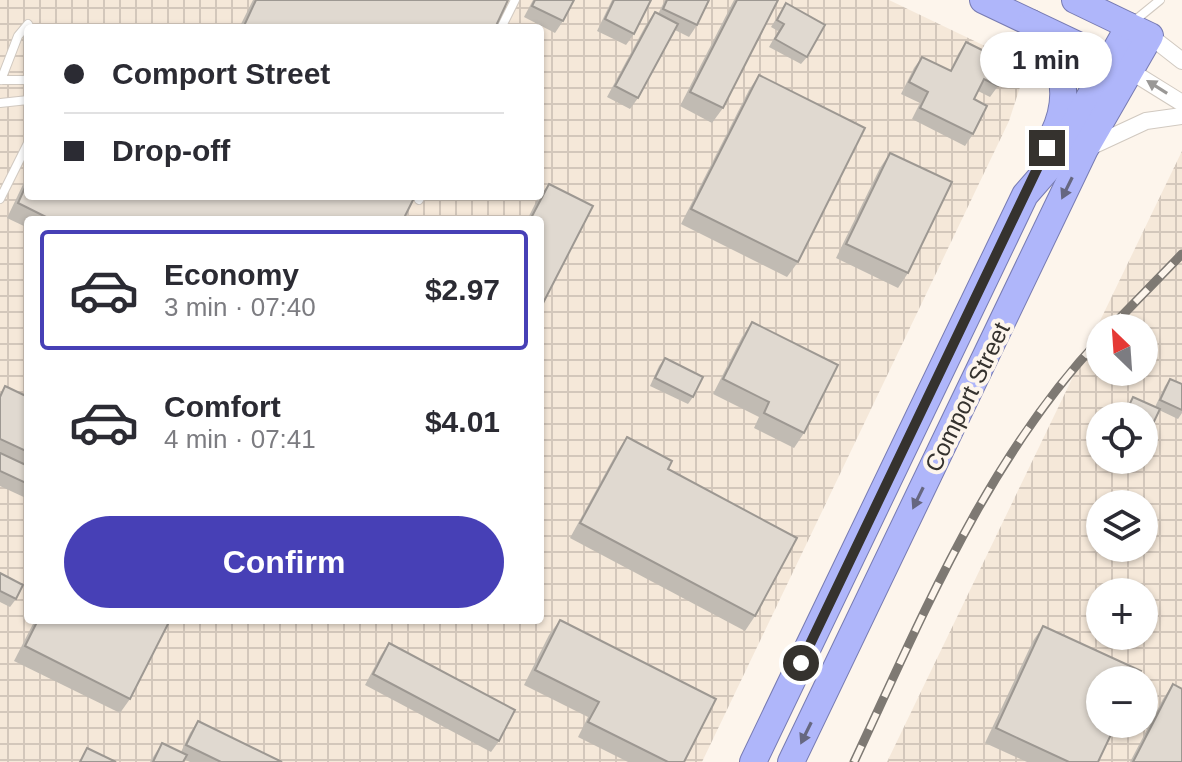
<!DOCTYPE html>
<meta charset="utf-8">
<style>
body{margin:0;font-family:Helvetica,sans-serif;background:#f2f2f3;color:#2b2b33;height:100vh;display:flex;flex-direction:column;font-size:30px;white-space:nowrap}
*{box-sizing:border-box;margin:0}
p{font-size:26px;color:#7c7c81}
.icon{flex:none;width:44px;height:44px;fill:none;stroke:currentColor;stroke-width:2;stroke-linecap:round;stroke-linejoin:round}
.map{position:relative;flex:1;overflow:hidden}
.sheet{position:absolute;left:24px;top:216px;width:520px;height:408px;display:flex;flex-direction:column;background:#fff;border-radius:8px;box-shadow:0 2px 6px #0004}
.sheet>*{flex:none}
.hud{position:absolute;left:24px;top:24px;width:520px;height:176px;border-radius:8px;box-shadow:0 2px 6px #0004;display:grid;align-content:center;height:176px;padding:0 40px;background:#fff}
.needle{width:52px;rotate:335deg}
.controls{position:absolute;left:1086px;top:314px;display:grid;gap:16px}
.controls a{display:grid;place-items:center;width:72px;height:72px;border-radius:50%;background:#fff;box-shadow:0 2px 6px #0004;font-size:40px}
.end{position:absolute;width:36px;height:36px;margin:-18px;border:10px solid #35322e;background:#fff;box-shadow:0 0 0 4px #fff}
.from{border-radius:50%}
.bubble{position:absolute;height:56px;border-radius:28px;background:#fff;box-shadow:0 2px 6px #0004;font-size:26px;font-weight:600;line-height:56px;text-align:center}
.hud b{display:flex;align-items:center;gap:28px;height:76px;font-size:30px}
.hud b+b{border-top:2px solid #e1e1e2}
.hud i{width:20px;height:20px;background:#2b2b33}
ul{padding:14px 0 0;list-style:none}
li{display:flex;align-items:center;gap:24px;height:120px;margin:0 16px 12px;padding:0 24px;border:4px solid transparent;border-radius:8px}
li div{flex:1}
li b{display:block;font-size:30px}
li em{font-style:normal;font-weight:600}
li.current{border-color:#4740b6}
li>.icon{width:72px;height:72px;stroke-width:1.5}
.cta{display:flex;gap:16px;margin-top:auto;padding:16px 40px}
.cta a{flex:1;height:92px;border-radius:48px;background:#4740b6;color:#fff;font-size:32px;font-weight:600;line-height:92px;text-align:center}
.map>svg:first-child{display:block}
.industrial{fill:url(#industrial-grid);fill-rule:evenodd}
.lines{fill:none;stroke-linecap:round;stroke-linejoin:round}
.service-casing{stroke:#d1c9c0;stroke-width:10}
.minor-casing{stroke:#d1c9c0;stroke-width:18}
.trunk-casing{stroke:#777bb2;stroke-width:28}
.service{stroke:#fff;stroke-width:8}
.minor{stroke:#fff;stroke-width:16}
.trunk{stroke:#afb6fa;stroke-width:26}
.rail-casing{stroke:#7e7973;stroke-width:9}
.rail{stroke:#fdf5ec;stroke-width:6;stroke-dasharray:18;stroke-linecap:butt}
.wall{fill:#c1bbb3}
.building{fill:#e0d9d0;stroke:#9d9892;stroke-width:2}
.oneway{fill:#9a9896}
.oneway2{fill:#666780}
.route{stroke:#35322e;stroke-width:10}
.labels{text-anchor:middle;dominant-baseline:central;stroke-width:8;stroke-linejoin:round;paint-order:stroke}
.street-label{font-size:24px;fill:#35322e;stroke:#fdf5ec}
</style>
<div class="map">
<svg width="1182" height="762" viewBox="0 0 1182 762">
<defs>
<pattern id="industrial-grid" width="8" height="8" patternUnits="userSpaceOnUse" patternTransform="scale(2)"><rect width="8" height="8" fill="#f5e8d9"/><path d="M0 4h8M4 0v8" fill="none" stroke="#d3c7bb"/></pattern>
</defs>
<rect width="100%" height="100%" fill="#fdf5ec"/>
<g class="industrial">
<path d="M0 0H889L1010 58 1017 65 1021 84 1009 121 702 762H0ZM28 28H540V196H28ZM28 220H540V620H28Z"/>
<path d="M1182 151V762H887ZM1100 328H1144V372H1100ZM1100 416H1144V460H1100ZM1100 504H1144V548H1100ZM1100 592H1144V636H1100ZM1100 680H1144V724H1100Z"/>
</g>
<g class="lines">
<defs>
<g id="service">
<polyline points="1133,22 1160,0"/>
<polyline points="28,28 28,45"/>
<polyline points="501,28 515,0"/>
<polyline points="1,80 18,36 28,24"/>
<polyline points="1,80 28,80"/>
<polyline points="0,103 28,100"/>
<polyline points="0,199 28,143"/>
<polyline points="419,200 421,196"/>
</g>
<g id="minor">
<polyline points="1150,36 1182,61"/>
<polyline points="1132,72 1182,103"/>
<polyline points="1090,147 1146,121 1182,116"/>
</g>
<g id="trunk">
<polyline points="983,0 1124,67"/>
<path d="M1031 23C1061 57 1074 92 1053 135"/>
<polyline points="753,762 1025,195 1052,164 1129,26"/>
<polyline points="791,762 1085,149 1150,36 1075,0"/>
</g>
</defs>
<use href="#service" class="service-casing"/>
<use href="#minor" class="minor-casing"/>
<use href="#trunk" class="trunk-casing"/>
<use href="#service" class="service"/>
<use href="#minor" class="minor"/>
<use href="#trunk" class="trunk"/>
<defs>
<g id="rail">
<polyline points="1110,328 1182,254"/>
<path d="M854 762C923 615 987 459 1100 339"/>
</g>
</defs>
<use href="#rail" class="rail-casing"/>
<use href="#rail" class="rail"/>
</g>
<g class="wall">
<polygon points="253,0 508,0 495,28 239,28"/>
<polygon points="533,0 574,0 563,21 555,33 524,17"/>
<polygon points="612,0 651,0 634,34 626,45 597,31"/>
<polygon points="665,0 709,0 697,25 689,37 675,30 638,98 630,109 607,97 647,23 655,12 658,14"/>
<polygon points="734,0 778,0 723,108 712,123 680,106"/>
<polygon points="786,3 807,57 801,64 769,47 778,31 771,27"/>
<polygon points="966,42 998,86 990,97 978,91 974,99 973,134 965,146 912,119 920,103 901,94 914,68 922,57 950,71 958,54"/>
<polygon points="759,75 798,262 787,277 681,224 749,90"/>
<polygon points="890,153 908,273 898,288 836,258 880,168"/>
<polygon points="28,174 28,196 403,220 28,220 28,228 7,218"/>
<polygon points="549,184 540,220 527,220 538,198"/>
<polygon points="752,322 804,433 794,448 754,428 759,417 713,394 742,337"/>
<polygon points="665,358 693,397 688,404 650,386 659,366"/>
<polygon points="1170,379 1182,384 1182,413 1178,419 1159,410 1149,432 1144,439 1144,416 1122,416 1133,397 1155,407 1165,386"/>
<polygon points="5,386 28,397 28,499 0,486 0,394"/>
<polygon points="627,437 755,616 745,631 570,538 617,452"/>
<polygon points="0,573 16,599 10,607 0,602"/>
<polygon points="35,620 170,620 130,699 120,713 14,661"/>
<polygon points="560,620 684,762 628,762 578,737 588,717 524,685 549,635"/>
<polygon points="1043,626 1098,762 1027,762 985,743 1033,641"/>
<polygon points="389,643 499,741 491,752 365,685 381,655"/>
<polygon points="1173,684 1182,762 1130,762 1163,699"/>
<polygon points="198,721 282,762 190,762 184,759 183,762 150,762 162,743 181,752 190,733"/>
</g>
<g class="building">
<polygon points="256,0 508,0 495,28 243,28"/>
<polygon points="535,0 574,0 563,21 532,6"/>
<polygon points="614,0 651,0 634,34 605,19"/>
<polygon points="667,0 709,0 697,25 663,9"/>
<polygon points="737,0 778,0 723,108 690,92"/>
<polygon points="786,3 825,25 807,57 775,39 784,24 777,20"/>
<polygon points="655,12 678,24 638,98 615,86"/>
<polygon points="966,42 1010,64 998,86 984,79 974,99 987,106 973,134 920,108 928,92 909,82 922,57 951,71"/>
<polygon points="759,75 865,128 798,262 691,209"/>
<polygon points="890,153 952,182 908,273 846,244"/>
<polygon points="28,181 28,196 415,196 403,220 52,220 18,203"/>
<polygon points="549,184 593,206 540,309 540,220 530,220"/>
<polygon points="752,322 838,365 804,433 764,413 769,402 723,379"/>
<polygon points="665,358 703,377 693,397 655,378"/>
<polygon points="1170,379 1182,384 1182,410 1160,400"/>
<polygon points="5,386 28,397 28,452 0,439 0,397"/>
<polygon points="1133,397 1160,409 1149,432 1144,430 1144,416 1124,416"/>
<polygon points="627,437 672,461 668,469 797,538 755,616 580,523"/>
<polygon points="0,453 28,466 28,484 0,471"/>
<polygon points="0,573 23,585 16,599 0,591"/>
<polygon points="38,620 170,620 130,699 25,646"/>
<polygon points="560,620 716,699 684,762 668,762 588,722 599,702 535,670"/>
<polygon points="1043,626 1141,671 1136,680 1100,680 1100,724 1116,724 1098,762 1069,762 996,728"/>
<polygon points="389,643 515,710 499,741 373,674"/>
<polygon points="1173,684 1182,689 1182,762 1133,762"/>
<polygon points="198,721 282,762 221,762 186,745"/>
<polygon points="162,743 187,755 183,762 153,762"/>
<polygon points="87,748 116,762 80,762"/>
</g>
<defs><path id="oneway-solid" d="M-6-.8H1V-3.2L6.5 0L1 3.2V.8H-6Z" transform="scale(2)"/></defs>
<use class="oneway" href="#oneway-solid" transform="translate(1157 87) rotate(-148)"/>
<g class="oneway2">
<use href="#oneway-solid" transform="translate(1067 188) rotate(116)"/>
<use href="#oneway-solid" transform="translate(918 498) rotate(116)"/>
<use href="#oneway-solid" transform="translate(806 733) rotate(116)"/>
</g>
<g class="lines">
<polyline class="route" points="801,663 1047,148"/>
</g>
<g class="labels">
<g class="street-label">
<text transform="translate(967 397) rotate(-64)">Comport Street</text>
</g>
</g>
</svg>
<div class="controls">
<a><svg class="needle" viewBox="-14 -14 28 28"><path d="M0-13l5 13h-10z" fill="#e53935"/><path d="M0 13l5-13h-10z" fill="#7c7c81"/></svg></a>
<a><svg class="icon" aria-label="locate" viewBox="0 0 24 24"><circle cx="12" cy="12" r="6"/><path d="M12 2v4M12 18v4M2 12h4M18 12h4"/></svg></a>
<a><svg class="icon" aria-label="layers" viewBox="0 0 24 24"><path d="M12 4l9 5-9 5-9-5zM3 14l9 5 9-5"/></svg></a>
<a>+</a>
<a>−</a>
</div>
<i class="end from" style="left:801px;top:663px"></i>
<i class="end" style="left:1047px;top:148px"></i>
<div class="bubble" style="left:980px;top:32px;width:132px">1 min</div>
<div class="hud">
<b><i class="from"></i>Comport Street</b>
<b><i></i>Drop-off</b>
</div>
<section class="sheet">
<ul>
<li class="current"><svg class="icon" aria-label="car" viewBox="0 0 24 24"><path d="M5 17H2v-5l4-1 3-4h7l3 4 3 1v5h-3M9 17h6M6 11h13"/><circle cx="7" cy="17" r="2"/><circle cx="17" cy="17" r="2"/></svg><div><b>Economy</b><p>3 min · 07:40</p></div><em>$2.97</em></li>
<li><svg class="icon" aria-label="car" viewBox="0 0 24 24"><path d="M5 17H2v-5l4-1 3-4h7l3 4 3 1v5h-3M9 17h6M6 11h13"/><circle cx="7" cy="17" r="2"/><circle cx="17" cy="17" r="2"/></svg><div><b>Comfort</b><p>4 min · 07:41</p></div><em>$4.01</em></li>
</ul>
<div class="cta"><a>Confirm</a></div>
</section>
</div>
